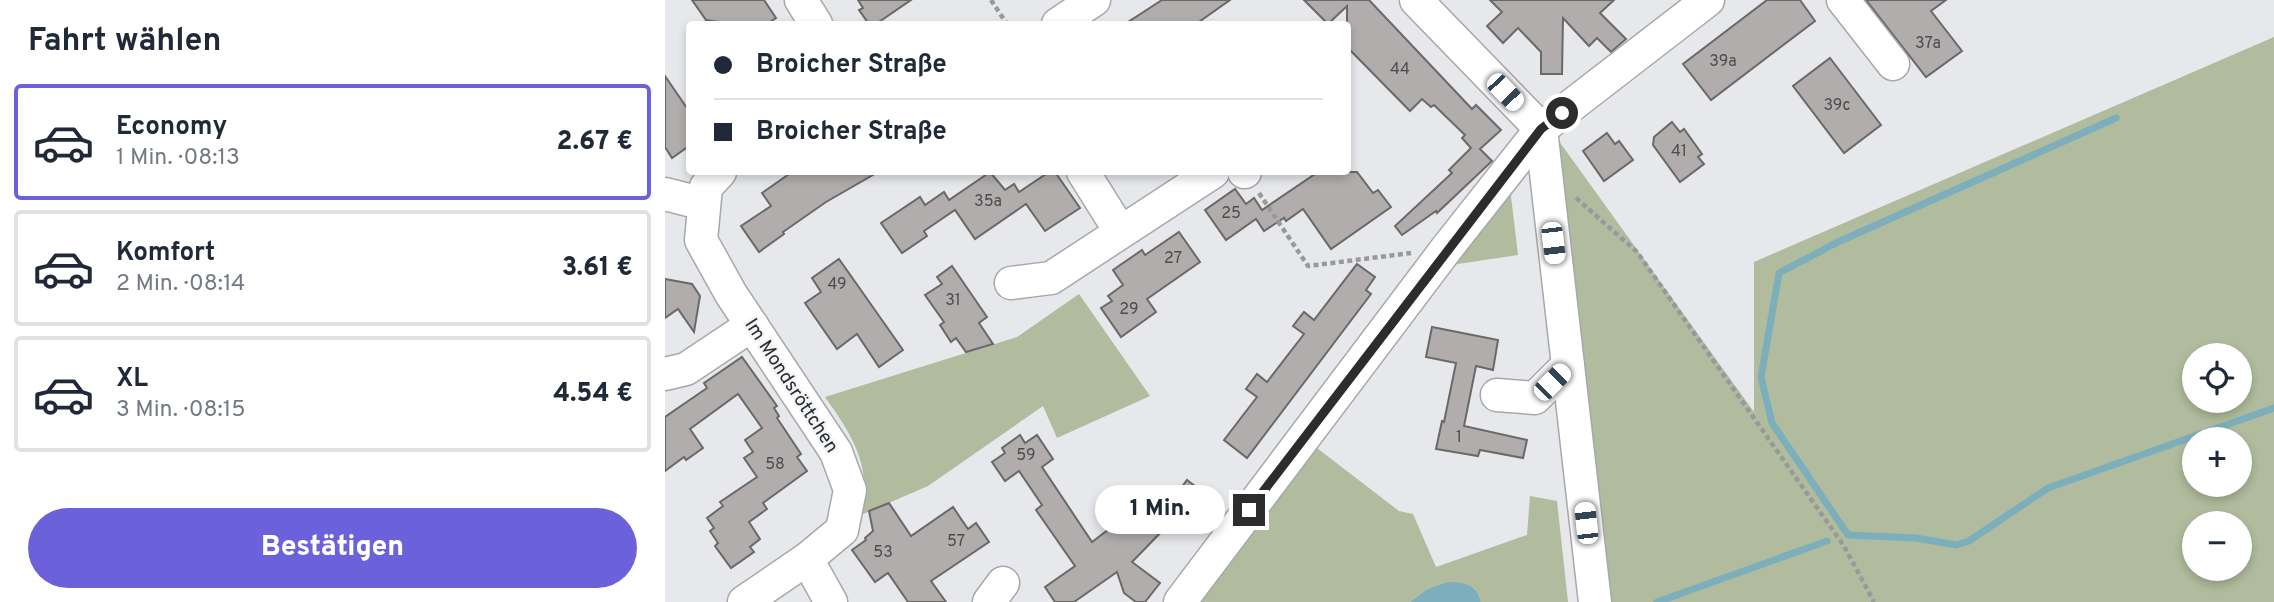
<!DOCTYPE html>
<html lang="de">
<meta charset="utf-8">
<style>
body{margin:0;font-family:Overpass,sans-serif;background:#f6f6f7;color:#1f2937;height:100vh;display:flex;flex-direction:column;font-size:26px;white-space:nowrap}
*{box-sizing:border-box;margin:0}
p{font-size:23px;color:#747a83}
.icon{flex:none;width:38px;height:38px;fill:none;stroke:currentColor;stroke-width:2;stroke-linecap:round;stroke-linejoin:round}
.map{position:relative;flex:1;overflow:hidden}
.panel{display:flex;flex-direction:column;background:#fff;width:665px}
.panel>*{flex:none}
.guide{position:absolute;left:21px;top:21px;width:665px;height:154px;border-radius:7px;box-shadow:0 4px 10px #0003;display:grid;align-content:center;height:154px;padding:0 28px;background:#fff}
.fabs{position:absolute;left:1517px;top:343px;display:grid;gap:14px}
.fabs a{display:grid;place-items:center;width:70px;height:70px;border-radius:50%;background:#fff;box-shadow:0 4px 10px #0003;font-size:35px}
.end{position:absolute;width:32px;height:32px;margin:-16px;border:9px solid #2b2c2d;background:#fff;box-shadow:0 0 0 4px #fff}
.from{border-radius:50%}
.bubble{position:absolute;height:49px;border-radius:24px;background:#fff;box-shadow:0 4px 10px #0003;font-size:23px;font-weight:800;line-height:49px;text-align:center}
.car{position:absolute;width:21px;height:42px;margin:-21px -10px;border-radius:9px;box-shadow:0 0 5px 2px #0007;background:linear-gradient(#fff 24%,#345 0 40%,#fff 0 76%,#345 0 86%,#fff 0)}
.guide b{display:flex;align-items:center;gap:24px;height:66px;font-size:26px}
.guide b+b{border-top:2px solid #e0e1e3}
.guide i{width:18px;height:18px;background:#1f2937}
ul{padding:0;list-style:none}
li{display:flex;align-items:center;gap:21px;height:116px;margin:0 14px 10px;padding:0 14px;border:4px solid #e0e1e3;border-radius:7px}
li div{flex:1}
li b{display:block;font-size:26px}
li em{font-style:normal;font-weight:800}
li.active{border-color:#6b61da}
li>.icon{width:63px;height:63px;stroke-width:1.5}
h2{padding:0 28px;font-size:32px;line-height:84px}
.action{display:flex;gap:14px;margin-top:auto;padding:14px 28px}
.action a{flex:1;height:80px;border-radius:42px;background:#6b61da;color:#fff;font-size:28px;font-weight:800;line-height:80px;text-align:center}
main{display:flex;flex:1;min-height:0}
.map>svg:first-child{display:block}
.green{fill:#b0bc9d;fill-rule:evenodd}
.water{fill:#7cafbb}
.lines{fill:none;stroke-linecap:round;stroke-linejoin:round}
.stream{stroke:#7cafbb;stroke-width:7}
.building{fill:#b0adac;stroke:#6b6868;stroke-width:2}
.minor-casing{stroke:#a6a8aa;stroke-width:35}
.path{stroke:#97999b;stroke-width:4.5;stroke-dasharray:5 3.5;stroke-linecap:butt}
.minor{stroke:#fff;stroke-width:32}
.route{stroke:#2b2c2d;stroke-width:9}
.labels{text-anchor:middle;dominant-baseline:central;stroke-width:5;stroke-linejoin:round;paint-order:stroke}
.number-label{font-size:16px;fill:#4c4c4d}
.street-label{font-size:19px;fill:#2b2c2d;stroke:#f4f5f8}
</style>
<main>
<section class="panel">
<h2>Fahrt wählen</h2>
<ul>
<li class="active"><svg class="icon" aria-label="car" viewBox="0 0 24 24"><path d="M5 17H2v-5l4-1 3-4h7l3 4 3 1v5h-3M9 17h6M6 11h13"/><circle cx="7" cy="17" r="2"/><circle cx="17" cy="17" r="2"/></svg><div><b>Economy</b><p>1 Min. · 08:13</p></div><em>2.67 €</em></li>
<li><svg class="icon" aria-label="car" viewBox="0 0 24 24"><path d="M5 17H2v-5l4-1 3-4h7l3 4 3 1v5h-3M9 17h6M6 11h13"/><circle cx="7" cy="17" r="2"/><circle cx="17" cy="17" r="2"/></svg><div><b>Komfort</b><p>2 Min. · 08:14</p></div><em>3.61 €</em></li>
<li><svg class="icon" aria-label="car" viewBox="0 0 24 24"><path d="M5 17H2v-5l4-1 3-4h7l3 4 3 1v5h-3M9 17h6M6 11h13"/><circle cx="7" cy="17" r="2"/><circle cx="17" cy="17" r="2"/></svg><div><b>XL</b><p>3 Min. · 08:15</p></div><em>4.54 €</em></li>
</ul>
<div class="action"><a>Bestätigen</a></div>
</section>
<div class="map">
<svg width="1609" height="602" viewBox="0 0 1609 602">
<rect width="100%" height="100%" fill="#e6e8eb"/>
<g class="green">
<path d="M1609 37V602H926L891 137 1089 412V262ZM1530 355H1575V401H1530ZM1530 439H1575V485H1530ZM1530 523H1575V569H1530Z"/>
<polygon points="845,188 853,255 786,265"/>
<path d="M414 294 485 396 392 438 378 406 263 486 196 515C208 467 187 435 160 397L352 337Z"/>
<polygon points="648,445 734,511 748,514 771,567 862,535 865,496 892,501 903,602 816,602 815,598 782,582 762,589 745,602 528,602"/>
</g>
<path class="water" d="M782 582C799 582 811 584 816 602H745L762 589Z"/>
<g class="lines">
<g class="stream">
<polyline points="1451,118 1173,242 1114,273 1096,377 1107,423 1183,535 1251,538 1291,545 1304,541 1383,488 1609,408"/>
<polyline points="992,602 1162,541"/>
</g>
</g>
<g class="building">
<polygon points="27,0 99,0 111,18 102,24 66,24 41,20"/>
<polygon points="193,0 246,0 211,24 204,24 194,10 198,8"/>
<polygon points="497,0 565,0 531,24 460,24"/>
<polygon points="639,0 704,0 807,109 811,105 836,130 815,149 827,161 772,213 771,211 737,235 730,226 787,173 784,170 806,148 797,138 800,135 769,105 766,107 757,99 745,111 682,47 682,6 663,24"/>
<polygon points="825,0 949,0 935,13 961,39 946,52 932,38 924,46 898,18 897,74 876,74 876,52 853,28 838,43 822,26 837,12"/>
<polygon points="1102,0 1135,0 1150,21 1046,100 1018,64"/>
<polygon points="1201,0 1281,0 1266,11 1297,51 1261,77"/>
<polygon points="1165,58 1216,125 1179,153 1128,86"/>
<polygon points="0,76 24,111 24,146 7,158 0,147"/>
<polygon points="1007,122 1015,132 1019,129 1037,154 1033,157 1039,164 1015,182 988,145 989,137"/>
<polygon points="942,133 950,144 954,141 968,160 939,181 918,151"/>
<polygon points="127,172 213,172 161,202 118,232 119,234 94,252 76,226 106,206 97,193"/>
<polygon points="325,172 340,190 349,184 354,192 384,172 390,172 415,208 380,231 361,204 310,239 290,210 259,231 262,236 237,253 216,223 255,197 260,205 279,192 284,200"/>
<polygon points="653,172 692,172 708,193 713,190 726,207 666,249 638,209 621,221 619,218 599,231 591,219 561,240 540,210 570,189 581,204 589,198 597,210"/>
<polygon points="514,232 535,262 482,299 491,312 456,337 436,308 447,301 443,296 458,285 448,270 477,250 480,255"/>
<polygon points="174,259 238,350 214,367 192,334 172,349 140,303 156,292 147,278"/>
<polygon points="692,264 710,277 701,290 706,294 582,458 559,440 592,397 581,389 592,374 602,382 639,334 628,326 639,312 649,320"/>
<polygon points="287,266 322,317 314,323 328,344 301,352 291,338 286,342 275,325 279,322 260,295 277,284 272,277"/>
<polygon points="0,279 27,284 35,296 29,332 13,309 0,318"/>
<polygon points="767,327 833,340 828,370 811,366 799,426 862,440 858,458 815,450 813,456 771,449 777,421 779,422 791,363 761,357"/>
<polygon points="77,357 112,406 109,408 114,416 112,418 136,454 132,457 142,471 98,503 102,509 84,522 95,539 85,547 89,552 66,568 50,546 53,543 45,531 49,528 42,518 58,506 55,502 92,477 79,458 88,452 80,440 97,428 73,394 25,429 38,448 21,460 19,457 0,471 0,417 42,388 39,383"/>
<polygon points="355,435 360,443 372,435 388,459 377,467 427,542 444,529 479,493 501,527 467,562 495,583 480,602 471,602 459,593 452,572 409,602 390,602 380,587 410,566 371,510 377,505 354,471 340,481 327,462 340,453 337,448"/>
<polygon points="522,480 547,499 540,508 546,513 534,527 503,506"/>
<polygon points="224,503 246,536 288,507 303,529 311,523 324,542 266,581 281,602 243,602 223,573 210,582 187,550 201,540 200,538 208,531 204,511"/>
</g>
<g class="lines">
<defs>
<g id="minor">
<polyline points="136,0 151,24"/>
<polyline points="751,0 876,129"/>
<polyline points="1178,0 1228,64"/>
<polyline points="393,24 429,0"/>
<polyline points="876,129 930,602"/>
<polyline points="55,172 41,187 36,240 66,294 171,452 185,490 177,530 142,559 79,602"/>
<polyline points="418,172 455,231"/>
<polyline points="579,172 580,172"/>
<polyline points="0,194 39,204"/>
<polyline points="346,283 386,278 548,172"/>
<polyline points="0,374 21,369 87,325"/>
<polyline points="832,395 870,398 903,365"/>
<polyline points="142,559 166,602"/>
<polyline points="324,602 338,583"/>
<polyline points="515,602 782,248 876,129 1043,0"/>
</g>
</defs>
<use href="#minor" class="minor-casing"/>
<g class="path">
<polyline points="326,0 342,24"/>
<polyline points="594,193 643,266 746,253"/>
<polyline points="911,198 972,252 1179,546 1209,602"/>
</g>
<use href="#minor" class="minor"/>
</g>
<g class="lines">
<polyline class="route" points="584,510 876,129 897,113"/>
</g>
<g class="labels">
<g class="number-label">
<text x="1263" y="44">37a</text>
<text x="1058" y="62">39a</text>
<text x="735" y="70">44</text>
<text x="1172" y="106">39c</text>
<text x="1014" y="152">41</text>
<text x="323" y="202">35a</text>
<text x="566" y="214">25</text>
<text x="508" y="259">27</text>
<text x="172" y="285">49</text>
<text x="288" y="301">31</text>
<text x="464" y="310">29</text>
<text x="794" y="438">1</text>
<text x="361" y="456">59</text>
<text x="110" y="465">58</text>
<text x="291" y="542">57</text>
<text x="218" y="553">53</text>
</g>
<g class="street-label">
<text transform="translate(126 386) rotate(57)">Im Mondsröttchen</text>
</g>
</g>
</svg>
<div class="fabs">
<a><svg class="icon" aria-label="locate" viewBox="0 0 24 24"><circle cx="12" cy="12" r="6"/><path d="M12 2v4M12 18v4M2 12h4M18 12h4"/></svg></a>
<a>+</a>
<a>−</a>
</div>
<i class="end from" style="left:897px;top:113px"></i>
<i class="end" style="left:584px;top:510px"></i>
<div class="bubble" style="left:430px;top:485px;width:130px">1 Min.</div>
<i class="car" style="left:840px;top:92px;rotate:136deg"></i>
<i class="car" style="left:888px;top:243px;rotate:173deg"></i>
<i class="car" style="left:887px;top:382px;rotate:45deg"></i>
<i class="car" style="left:921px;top:523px;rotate:354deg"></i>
<div class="guide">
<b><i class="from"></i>Broicher Straße</b>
<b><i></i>Broicher Straße</b>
</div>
</div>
</main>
